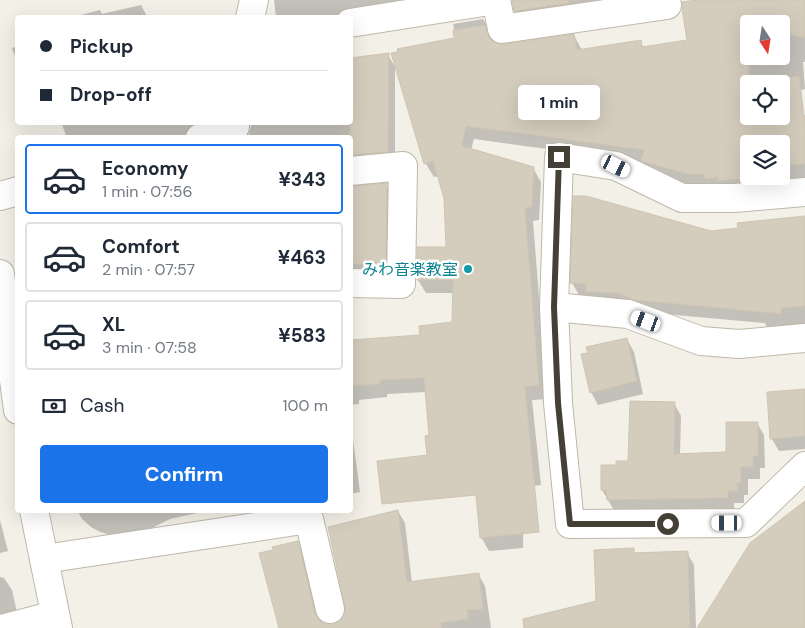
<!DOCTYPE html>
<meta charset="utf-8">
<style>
body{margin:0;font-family:"DM Sans","Noto Sans JP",sans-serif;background:#f6f6f7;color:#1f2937;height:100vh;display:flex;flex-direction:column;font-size:19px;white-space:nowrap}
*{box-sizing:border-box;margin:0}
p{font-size:16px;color:#747a83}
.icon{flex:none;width:28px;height:28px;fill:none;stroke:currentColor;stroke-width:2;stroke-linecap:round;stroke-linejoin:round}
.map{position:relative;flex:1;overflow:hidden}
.details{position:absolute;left:15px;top:135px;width:338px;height:378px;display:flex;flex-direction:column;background:#fff;border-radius:5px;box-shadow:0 5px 20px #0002}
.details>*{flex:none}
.banner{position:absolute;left:15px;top:15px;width:338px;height:110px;border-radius:5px;box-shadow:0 5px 20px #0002;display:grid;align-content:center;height:110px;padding:0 25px;background:#fff}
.needle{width:32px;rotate:168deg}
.controls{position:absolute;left:740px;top:15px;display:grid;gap:10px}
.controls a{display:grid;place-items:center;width:50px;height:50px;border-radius:5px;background:#fff;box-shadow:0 5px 20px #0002;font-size:25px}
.end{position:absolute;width:22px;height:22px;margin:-11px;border:6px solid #454036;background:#fff;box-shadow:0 0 0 2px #fff}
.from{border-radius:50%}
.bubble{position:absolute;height:35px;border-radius:5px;background:#fff;box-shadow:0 5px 20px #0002;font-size:16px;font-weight:700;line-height:35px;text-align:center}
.car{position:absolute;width:15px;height:30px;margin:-15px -8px;border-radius:6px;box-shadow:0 0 4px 1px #0007;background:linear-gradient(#fff 24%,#345 0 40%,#fff 0 76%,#345 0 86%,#fff 0)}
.banner b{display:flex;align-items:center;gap:18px;height:48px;font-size:19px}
.banner b+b{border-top:1px solid #e0e1e3}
.banner i{width:12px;height:12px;background:#1f2937}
ul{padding:9px 0 0;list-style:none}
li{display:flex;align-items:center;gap:15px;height:70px;margin:0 10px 8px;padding:0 15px;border:2px solid #e0e1e3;border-radius:5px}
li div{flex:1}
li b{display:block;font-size:19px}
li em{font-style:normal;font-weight:700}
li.on{border-color:#1a73e8}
li>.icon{width:45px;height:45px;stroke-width:1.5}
.pay{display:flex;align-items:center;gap:12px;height:55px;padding:0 25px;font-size:19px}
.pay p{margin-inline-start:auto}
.action{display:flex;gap:10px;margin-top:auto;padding:10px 25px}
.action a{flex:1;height:58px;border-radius:5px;background:#1a73e8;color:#fff;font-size:20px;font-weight:700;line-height:58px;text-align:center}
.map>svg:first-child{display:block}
.shadow{fill:#0003;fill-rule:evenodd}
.building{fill:#d4ccbd;stroke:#cec4b1;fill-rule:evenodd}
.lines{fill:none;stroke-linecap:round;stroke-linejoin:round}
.street-casing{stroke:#beb8aa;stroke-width:30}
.street{stroke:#fff;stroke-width:28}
.route{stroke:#454036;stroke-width:6}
.culture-dot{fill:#0f9aa8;stroke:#fff;stroke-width:2}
.labels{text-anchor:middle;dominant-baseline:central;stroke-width:5;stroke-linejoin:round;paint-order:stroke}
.culture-label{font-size:16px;fill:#0d838f;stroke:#fff;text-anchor:end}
</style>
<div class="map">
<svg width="805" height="628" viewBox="0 0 805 628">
<rect width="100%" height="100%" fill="#f3f0e7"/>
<g class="shadow">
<polygon points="274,0 490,0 350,18 276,18"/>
<polygon points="512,0 656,0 524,25 515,11"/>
<path d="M725 0H805V62H803L805 89 781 94V84H749L725 125 805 115V178L696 188 650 174 643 162 474 139 471 150 533 168 541 182 539 220 533 221 547 399 532 400 541 485 524 487 523 548 489 551 481 537 477 492 430 436 426 392 387 394V397L359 400V404L350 405V347L422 337 454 324V293H426L418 280 447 248 446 198 439 176 434 177 426 164 393 54 456 39 453 24 483 19 491 33 494 43 504 46 574 36 582 50 640 41 644 48 689 41ZM749 24H781V56H749ZM749 144H781V176H749Z"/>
<polygon points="141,5 148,18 73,17 100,10 102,14"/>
<polygon points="18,46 18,65 12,48"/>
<polygon points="388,55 395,67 395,164 350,169 350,138 248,138 252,122 350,122 350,58"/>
<polygon points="61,122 232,122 229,126 177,138 67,138"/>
<polygon points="386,185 393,197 392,276 350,276 350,188"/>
<polygon points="805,217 805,335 772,338 765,323 642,312 593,304 588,295 579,295 572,283 711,233"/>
<polygon points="627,339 634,352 643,394 598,405 591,392"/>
<polygon points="805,390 805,449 779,451 772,439"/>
<polygon points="674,403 681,416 680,455 727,453 757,423 764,435 765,468 760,468 760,479 748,479 748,495 744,495 744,503 734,503 734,510 615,512 602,490 618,466 629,462"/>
<polygon points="350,417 360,492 350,494"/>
<polygon points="77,510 211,510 170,519 154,527 139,533 111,535 100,532 91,527 82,519"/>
<polygon points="398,511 405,523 412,583 478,574 485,586 491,628 280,628 297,542 304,554 320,622 325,625 334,625 341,622"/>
<polygon points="0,520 8,551 0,553"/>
<polygon points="633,550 636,554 687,553 694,565 696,628 561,628 597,602"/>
<polygon points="0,577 4,578 12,590 18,617 0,621"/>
</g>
<g class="building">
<polygon points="512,0 569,0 569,3 514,11"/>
<path d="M696 0H805V38L781 33V24H749V82L799 76 804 116H805V164L781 166V144H749V176H752V178L718 181V177L705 179 704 174H687L644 162 641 161 644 150 466 126 462 146 534 167 532 207 525 208 539 385 525 387 539 532 480 538 476 495 382 504 377 461 427 455 425 436 429 435 424 378 380 380V384L350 386V340L420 335 419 326 452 322 453 280H417V247H446L444 198 433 161 424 164 391 53 398 52 397 49 454 38 453 30 485 25 490 39 496 43 504 44 574 34 577 50 641 40 642 47 687 40 682 9V2ZM749 84H781V116H749Z"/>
<polygon points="389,53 388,152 350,155 350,58"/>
<polygon points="387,183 386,264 350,264 350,186"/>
<polygon points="573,196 586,196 711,231 738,228 737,223 805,216 805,306 781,308 782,314 634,300 617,293 585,292 586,284 570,283"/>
<polygon points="627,338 637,381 590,393 581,354 588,353 586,347"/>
<polygon points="805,389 805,436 770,439 767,392"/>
<polygon points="630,401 675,402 674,454 726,452 726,422 758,422 758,456 753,456 753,467 741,467 741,483 737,483 738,491 728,491 728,498 607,500 606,490 601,490 601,465 616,465 616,461 628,461"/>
<polygon points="805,501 805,628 697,628 750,543"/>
<polygon points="398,510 407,582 479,573 483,609 467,610 468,619 441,623 442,628 279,628 259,553 273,550 272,547 298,541 315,613 318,619 325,624 334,624 340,621 345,614 345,606 328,527"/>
<polygon points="634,548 634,553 688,551 690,628 524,628 523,619 596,601 594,550"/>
</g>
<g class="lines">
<defs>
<g id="street">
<polyline points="496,0 502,29 667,5 666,0"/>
<polyline points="250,18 254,0"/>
<polyline points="350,23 496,0"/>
<polyline points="200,138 235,127 235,122"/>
<polyline points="350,171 403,166 401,284 350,283"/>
<polyline points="805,192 735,198 682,198 616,166 559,157 554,307 558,403 570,524 746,523 805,466"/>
<polyline points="0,196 18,191"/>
<polyline points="0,274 18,410"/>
<polyline points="554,307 628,314 701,341 739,344 805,338"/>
<polyline points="34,510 58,628"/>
<polyline points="44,559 309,519 330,609"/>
<polyline points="5,628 55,615"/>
</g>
</defs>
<use href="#street" class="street-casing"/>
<use href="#street" class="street"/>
</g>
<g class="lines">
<polyline class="route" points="559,157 554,307 558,403 570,524 668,524"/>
</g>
<circle class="culture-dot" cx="468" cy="269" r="5"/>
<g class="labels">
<g class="culture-label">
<text x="458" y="269">みわ音楽教室</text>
</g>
</g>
</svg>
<div class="controls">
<a><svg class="needle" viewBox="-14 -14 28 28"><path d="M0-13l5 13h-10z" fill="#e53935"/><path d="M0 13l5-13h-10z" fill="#747a83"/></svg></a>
<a><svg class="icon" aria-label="locate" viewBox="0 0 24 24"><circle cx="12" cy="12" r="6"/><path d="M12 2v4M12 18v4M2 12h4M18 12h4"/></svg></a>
<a><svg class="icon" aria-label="layers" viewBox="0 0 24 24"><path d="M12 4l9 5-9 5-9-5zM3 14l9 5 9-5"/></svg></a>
</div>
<i class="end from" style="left:668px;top:524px"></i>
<i class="end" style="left:559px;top:157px"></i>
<div class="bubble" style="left:518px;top:85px;width:82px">1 min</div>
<i class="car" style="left:616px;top:166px;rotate:116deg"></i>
<i class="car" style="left:646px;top:321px;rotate:290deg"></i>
<i class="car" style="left:727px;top:523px;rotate:270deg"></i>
<div class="banner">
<b><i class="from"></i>Pickup</b>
<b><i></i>Drop-off</b>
</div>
<section class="details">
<ul>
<li class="on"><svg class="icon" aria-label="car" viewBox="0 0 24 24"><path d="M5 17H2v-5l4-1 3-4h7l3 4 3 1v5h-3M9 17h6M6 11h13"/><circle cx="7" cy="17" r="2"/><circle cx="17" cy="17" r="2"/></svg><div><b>Economy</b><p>1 min · 07:56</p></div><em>¥343</em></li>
<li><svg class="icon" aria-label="car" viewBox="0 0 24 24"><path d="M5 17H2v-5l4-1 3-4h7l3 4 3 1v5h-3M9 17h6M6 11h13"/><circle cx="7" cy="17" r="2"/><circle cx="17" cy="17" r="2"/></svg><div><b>Comfort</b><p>2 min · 07:57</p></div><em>¥463</em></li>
<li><svg class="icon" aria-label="car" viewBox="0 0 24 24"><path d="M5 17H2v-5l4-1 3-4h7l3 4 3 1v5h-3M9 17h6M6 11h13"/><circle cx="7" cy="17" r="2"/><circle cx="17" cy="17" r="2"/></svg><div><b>XL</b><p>3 min · 07:58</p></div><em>¥583</em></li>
</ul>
<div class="pay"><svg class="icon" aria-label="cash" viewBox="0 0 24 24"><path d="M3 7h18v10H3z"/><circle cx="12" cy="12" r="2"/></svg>Cash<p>100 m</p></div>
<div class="action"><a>Confirm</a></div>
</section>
</div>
